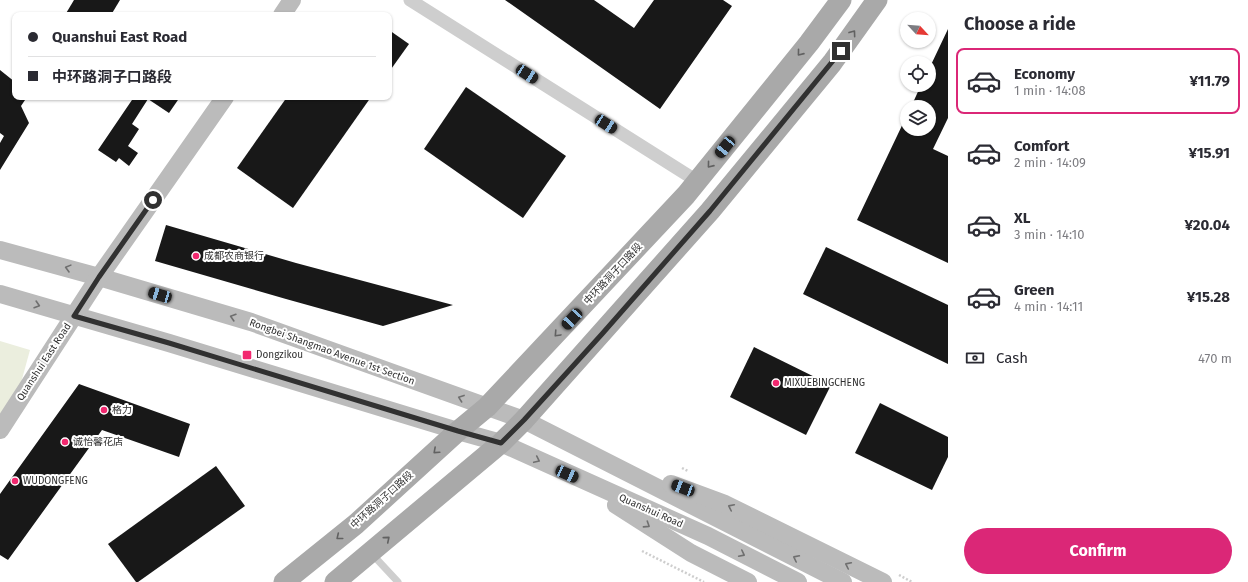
<!DOCTYPE html>
<meta charset="utf-8">
<style>
body{margin:0;font-family:"Fira Sans","Noto Sans SC",sans-serif;background:#f7f7f7;color:#2b2b33;height:100vh;display:flex;flex-direction:column;font-size:15px;white-space:nowrap}
*{box-sizing:border-box;margin:0}
p{font-size:13px;color:#7c7c81}
.icon{flex:none;width:22px;height:22px;fill:none;stroke:currentColor;stroke-width:2;stroke-linecap:round;stroke-linejoin:round}
.map{position:relative;flex:1;overflow:hidden}
.drawer{display:flex;flex-direction:column;background:#fff;width:300px}
.drawer>*{flex:none}
.hud{position:absolute;left:12px;top:12px;width:380px;height:88px;border-radius:8px;box-shadow:0 1px 3px #0004;display:grid;align-content:center;height:88px;padding:0 16px;background:#fff}
.needle{width:26px;rotate:116deg}
.buttons{position:absolute;left:900px;top:12px;display:grid;gap:8px}
.buttons a{display:grid;place-items:center;width:36px;height:36px;border-radius:50%;background:#fff;box-shadow:0 1px 3px #0004;font-size:20px}
.end{position:absolute;width:18px;height:18px;margin:-9px;border:5px solid #313131;background:#fff;box-shadow:0 0 0 2px #fff}
.from{border-radius:50%}
.car{position:absolute;width:12px;height:24px;margin:-12px -6px;border-radius:5px;box-shadow:0 0 3px 1px #0007;background:linear-gradient(#222 24%,#8ab4d8 0 40%,#222 0 76%,#8ab4d8 0 86%,#222 0)}
.hud b{display:flex;align-items:center;gap:14px;height:38px;font-size:15px}
.hud b+b{border-top:1px solid #e1e1e2}
.hud i{width:10px;height:10px;background:#2b2b33}
ul{padding:0;list-style:none}
li{display:flex;align-items:center;gap:12px;height:66px;margin:0 8px 6px;padding:0 8px;border:2px solid transparent;border-radius:8px}
li div{flex:1}
li b{display:block;font-size:15px}
li em{font-style:normal;font-weight:700}
li.current{border-color:#db2777}
li>.icon{width:36px;height:36px;stroke-width:1.5}
h2{padding:0 16px;font-size:18px;line-height:48px}
.pay{display:flex;align-items:center;gap:10px;height:44px;padding:0 16px;font-size:15px}
.pay p{margin-inline-start:auto}
.cta{display:flex;gap:8px;margin-top:auto;padding:8px 16px}
.cta a{flex:1;height:46px;border-radius:24px;background:#db2777;color:#fff;font-size:16px;font-weight:700;line-height:46px;text-align:center}
main{display:flex;flex:1;min-height:0}
.map>svg:first-child{display:block}
.green{fill:#ebeede}
.building{fill:#181818}
.lines{fill:none;stroke-linecap:round;stroke-linejoin:round}
.path{stroke:#cecece;stroke-width:2.5;stroke-dasharray:2 2;stroke-linecap:butt}
.lane{stroke:#cecece;stroke-width:7}
.street{stroke:#cecece;stroke-width:13}
.secondary{stroke:#bbb;stroke-width:18}
.primary{stroke:#a9a9a9;stroke-width:21}
.oneway{stroke:#616161}
.oneway2{stroke:#6f6f6f}
.route{stroke:#313131;stroke-width:5}
.poi-dot{fill:#f2286f;stroke:#fff;stroke-width:1.5}
.labels{text-anchor:middle;dominant-baseline:central;stroke-width:4;stroke-linejoin:round;paint-order:stroke}
.poi-label{font-size:10px;fill:#313131;stroke:#fff;text-anchor:start}
.street-label{font-size:10px;fill:#313131;stroke:#fff}
</style>
<main>
<div class="map">
<svg width="948" height="582" viewBox="0 0 948 582">
<rect width="100%" height="100%" fill="#fff"/>
<polygon class="green" points="0,341 30,350 19,390 0,419"/>
<g class="building">
<polygon points="74,0 120,0 111,15 65,15"/>
<polygon points="505,0 594,0 634,28 654,0 723,0 732,6 660,109"/>
<polygon points="948,29 948,118 933,149 948,156 948,263 857,220 907,115 907,129 929,129 929,107 911,107 921,85 929,85 929,69"/>
<polygon points="389,30 409,44 389,72"/>
<polygon points="0,70 15,82 15,97 27,97 21,106 29,123 0,170 0,143 4,136 0,133"/>
<polygon points="466,87 566,156 523,218 424,149"/>
<polygon points="134,97 180,97 169,113 148,99 132,124 139,129 128,146 138,153 129,166 119,158 116,162 98,150"/>
<polygon points="287,97 371,97 293,208 237,168"/>
<polygon points="166,225 296,263 453,305 383,326 286,299 155,261"/>
<polygon points="826,247 948,305 948,364 803,294"/>
<polygon points="754,347 831,385 806,435 730,397"/>
<polygon points="79,384 190,424 179,457 102,430 8,560 0,555 0,494"/>
<polygon points="880,403 948,437 948,457 932,490 855,453"/>
<polygon points="216,466 245,506 138,582 136,582 108,544"/>
</g>
<g class="lines">
<g class="path">
<polyline points="682,468 688,471"/>
<polyline points="642,551 704,582"/>
<polyline points="899,575 912,582"/>
</g>
<polyline class="lane" points="371,553 398,582"/>
<polyline class="street" points="410,0 697,181"/>
<g class="secondary">
<polyline points="282,15 292,0"/>
<polyline points="0,250 99,277 251,322 524,420 843,582"/>
<polyline points="0,294 169,343 458,431 501,443 708,536 798,582"/>
<polyline points="0,430 99,277 225,97"/>
<polyline points="671,484 725,504 883,582"/>
<polyline points="616,505 691,553 748,582"/>
</g>
<g class="primary">
<polyline points="284,582 356,524 458,431 487,407 686,195 809,43 841,0"/>
<polyline points="335,582 501,443 524,420 710,211 832,63 877,0"/>
</g>
</g>
<defs><path id="oneway-chevron" d="M-2-3.5L2.5 0L-2 3.5" fill="none" stroke-width="1.6" stroke-linecap="round" stroke-linejoin="round"/></defs>
<g class="oneway">
<use href="#oneway-chevron" transform="translate(853 33) rotate(-54)"/>
<use href="#oneway-chevron" transform="translate(800 53) rotate(129)"/>
<use href="#oneway-chevron" transform="translate(710 165) rotate(129)"/>
<use href="#oneway-chevron" transform="translate(557 334) rotate(133)"/>
<use href="#oneway-chevron" transform="translate(436 451) rotate(138)"/>
<use href="#oneway-chevron" transform="translate(339 537) rotate(141)"/>
<use href="#oneway-chevron" transform="translate(387 539) rotate(-40)"/>
</g>
<g class="oneway2">
<use href="#oneway-chevron" transform="translate(68 268) rotate(-165)"/>
<use href="#oneway-chevron" transform="translate(37 305) rotate(17)"/>
<use href="#oneway-chevron" transform="translate(233 317) rotate(-163)"/>
<use href="#oneway-chevron" transform="translate(461 398) rotate(-160)"/>
<use href="#oneway-chevron" transform="translate(537 460) rotate(25)"/>
<use href="#oneway-chevron" transform="translate(731 507) rotate(-154)"/>
<use href="#oneway-chevron" transform="translate(647 525) rotate(33)"/>
<use href="#oneway-chevron" transform="translate(742 554) rotate(27)"/>
<use href="#oneway-chevron" transform="translate(796 558) rotate(-153)"/>
<use href="#oneway-chevron" transform="translate(848 565) rotate(-154)"/>
</g>
<g class="lines">
<polyline class="route" points="153,200 99,277 74,316 169,343 458,431 501,443 524,420 602,334 710,211 841,51"/>
</g>
<g class="poi-dot">
<circle cx="196" cy="256" r="4"/>
<rect x="242" y="350" width="10" height="10" rx="2"/>
<circle cx="776" cy="383" r="4"/>
<circle cx="104" cy="410" r="4"/>
<circle cx="65" cy="442" r="4"/>
<circle cx="15" cy="481" r="4"/>
</g>
<g class="labels">
<g class="poi-label">
<text x="204" y="256">成都农商银行</text>
<text x="256" y="355">Dongzikou</text>
<text x="784" y="383">MIXUEBINGCHENG</text>
<text x="112" y="410">格力</text>
<text x="73" y="442">诚怡馨花店</text>
<text x="23" y="481">WUDONGFENG</text>
</g>
<g class="street-label">
<text transform="translate(613 274) rotate(-47)">中环路洞子口路段</text>
<text transform="translate(332 352) rotate(20)">Rongbei Shangmao Avenue 1st Section</text>
<text transform="translate(44 362) rotate(-57)">Quanshui East Road</text>
<text transform="translate(382 500) rotate(-42)">中环路洞子口路段</text>
<text transform="translate(651 511) rotate(24)">Quanshui Road</text>
</g>
</g>
</svg>
<div class="buttons">
<a><svg class="needle" viewBox="-14 -14 28 28"><path d="M0-13l5 13h-10z" fill="#e53935"/><path d="M0 13l5-13h-10z" fill="#7c7c81"/></svg></a>
<a><svg class="icon" aria-label="locate" viewBox="0 0 24 24"><circle cx="12" cy="12" r="6"/><path d="M12 2v4M12 18v4M2 12h4M18 12h4"/></svg></a>
<a><svg class="icon" aria-label="layers" viewBox="0 0 24 24"><path d="M12 4l9 5-9 5-9-5zM3 14l9 5 9-5"/></svg></a>
</div>
<i class="end from" style="left:153px;top:200px"></i>
<i class="end" style="left:841px;top:51px"></i>
<i class="car" style="left:527px;top:74px;rotate:123deg"></i>
<i class="car" style="left:606px;top:124px;rotate:123deg"></i>
<i class="car" style="left:725px;top:147px;rotate:219deg"></i>
<i class="car" style="left:160px;top:295px;rotate:286deg"></i>
<i class="car" style="left:572px;top:319px;rotate:223deg"></i>
<i class="car" style="left:567px;top:474px;rotate:114deg"></i>
<i class="car" style="left:683px;top:488px;rotate:291deg"></i>
<div class="hud">
<b><i class="from"></i>Quanshui East Road</b>
<b><i></i>中环路洞子口路段</b>
</div>
</div>
<section class="drawer">
<h2>Choose a ride</h2>
<ul>
<li class="current"><svg class="icon" aria-label="car" viewBox="0 0 24 24"><path d="M5 17H2v-5l4-1 3-4h7l3 4 3 1v5h-3M9 17h6M6 11h13"/><circle cx="7" cy="17" r="2"/><circle cx="17" cy="17" r="2"/></svg><div><b>Economy</b><p>1 min · 14:08</p></div><em>¥11.79</em></li>
<li><svg class="icon" aria-label="car" viewBox="0 0 24 24"><path d="M5 17H2v-5l4-1 3-4h7l3 4 3 1v5h-3M9 17h6M6 11h13"/><circle cx="7" cy="17" r="2"/><circle cx="17" cy="17" r="2"/></svg><div><b>Comfort</b><p>2 min · 14:09</p></div><em>¥15.91</em></li>
<li><svg class="icon" aria-label="car" viewBox="0 0 24 24"><path d="M5 17H2v-5l4-1 3-4h7l3 4 3 1v5h-3M9 17h6M6 11h13"/><circle cx="7" cy="17" r="2"/><circle cx="17" cy="17" r="2"/></svg><div><b>XL</b><p>3 min · 14:10</p></div><em>¥20.04</em></li>
<li><svg class="icon" aria-label="car" viewBox="0 0 24 24"><path d="M5 17H2v-5l4-1 3-4h7l3 4 3 1v5h-3M9 17h6M6 11h13"/><circle cx="7" cy="17" r="2"/><circle cx="17" cy="17" r="2"/></svg><div><b>Green</b><p>4 min · 14:11</p></div><em>¥15.28</em></li>
</ul>
<div class="pay"><svg class="icon" aria-label="cash" viewBox="0 0 24 24"><path d="M3 7h18v10H3z"/><circle cx="12" cy="12" r="2"/></svg>Cash<p>470 m</p></div>
<div class="cta"><a>Confirm</a></div>
</section>
</main>
